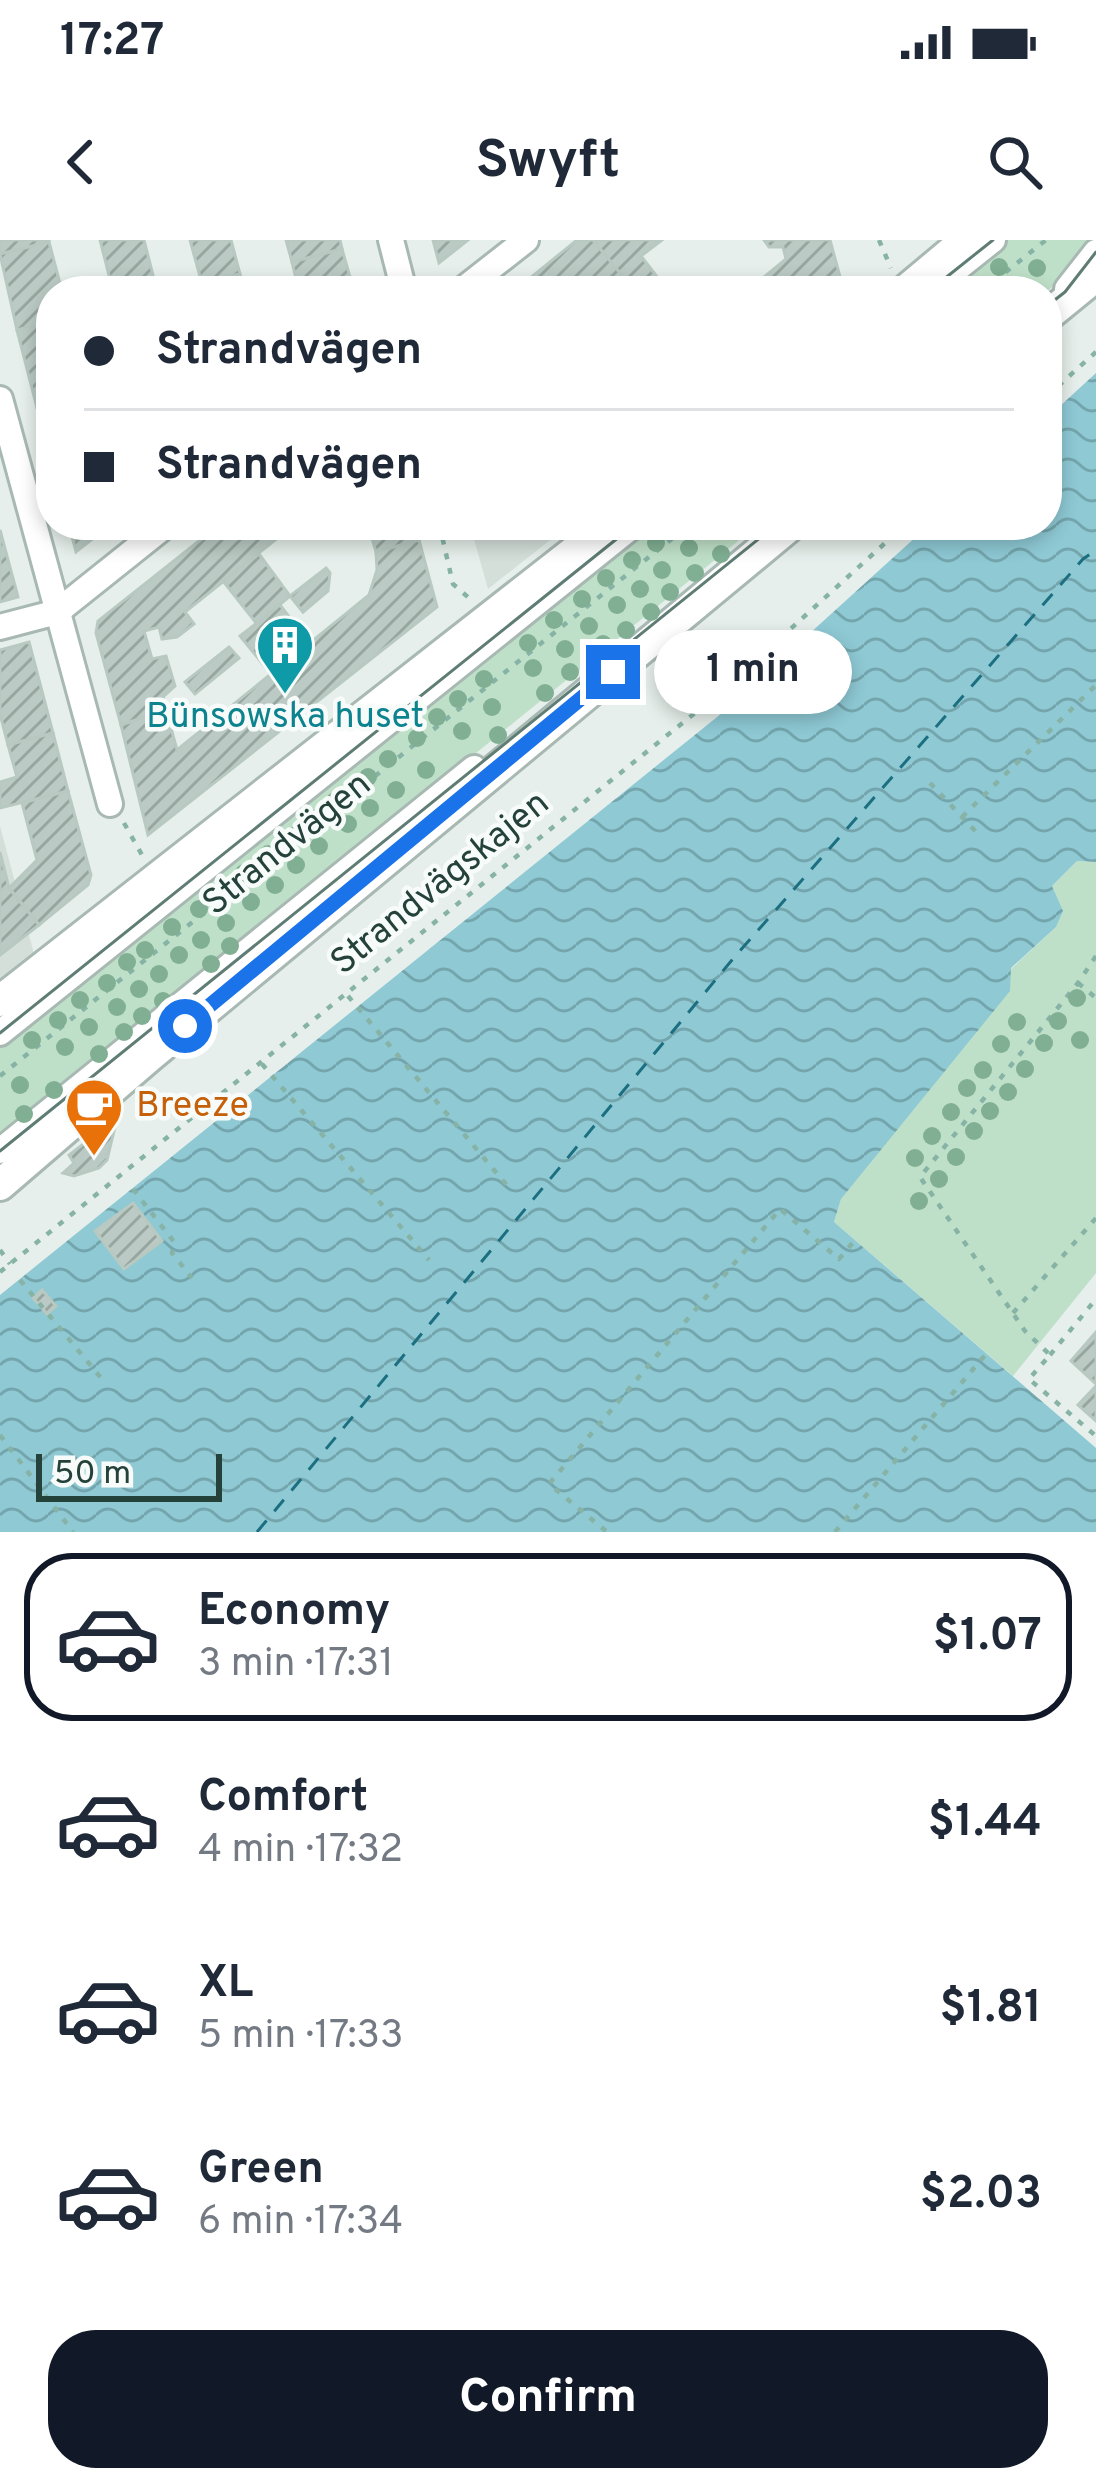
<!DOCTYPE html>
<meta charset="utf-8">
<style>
body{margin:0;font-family:Overpass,sans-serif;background:#f2f2f3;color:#1f2937;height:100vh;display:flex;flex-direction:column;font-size:45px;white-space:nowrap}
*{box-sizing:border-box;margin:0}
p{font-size:39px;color:#747a83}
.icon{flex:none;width:66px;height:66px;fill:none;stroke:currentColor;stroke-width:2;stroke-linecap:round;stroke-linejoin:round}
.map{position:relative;height:1292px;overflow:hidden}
.details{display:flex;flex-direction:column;background:#fff;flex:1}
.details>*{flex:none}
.hud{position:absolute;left:36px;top:36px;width:1026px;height:264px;border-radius:48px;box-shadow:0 6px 18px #0003;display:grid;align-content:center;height:264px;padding:0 48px;background:#fff}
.scale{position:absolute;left:36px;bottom:30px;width:186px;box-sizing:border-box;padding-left:12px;border:6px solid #24423a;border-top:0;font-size:33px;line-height:42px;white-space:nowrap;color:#24423a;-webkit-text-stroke:9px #f7fbf9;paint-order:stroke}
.end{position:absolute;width:54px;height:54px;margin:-27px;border:15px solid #1a73e8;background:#fff;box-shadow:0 0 0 6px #fff}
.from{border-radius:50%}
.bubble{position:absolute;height:84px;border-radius:42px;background:#fff;box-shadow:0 6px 18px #0003;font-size:39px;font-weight:700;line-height:84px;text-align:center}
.hud b{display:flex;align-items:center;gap:42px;height:114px;font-size:45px}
.hud b+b{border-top:3px solid #e0e1e3}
.hud i{width:30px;height:30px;background:#1f2937}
ul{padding:21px 0 0;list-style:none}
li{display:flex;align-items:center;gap:36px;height:168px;margin:0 24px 18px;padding:0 24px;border:6px solid transparent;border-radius:48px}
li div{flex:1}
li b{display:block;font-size:45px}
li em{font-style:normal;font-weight:700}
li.selected{border-color:#111827}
li>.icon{width:108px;height:108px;stroke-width:1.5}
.primary-button{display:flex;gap:24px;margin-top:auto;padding:24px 48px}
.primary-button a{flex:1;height:138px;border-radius:48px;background:#111827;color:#fff;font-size:48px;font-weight:700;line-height:138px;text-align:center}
.status{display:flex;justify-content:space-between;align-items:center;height:84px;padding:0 60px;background:#fff;direction:ltr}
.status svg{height:33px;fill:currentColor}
header{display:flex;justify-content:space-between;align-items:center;height:156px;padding:0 48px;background:#fff;font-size:54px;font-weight:700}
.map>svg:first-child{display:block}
.built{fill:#d4dfda}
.green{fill:#bfe0c8}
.water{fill:url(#water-waves)}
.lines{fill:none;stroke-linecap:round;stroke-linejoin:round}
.ferry{stroke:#1c6f80;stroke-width:3;stroke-dasharray:15 12;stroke-linecap:butt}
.building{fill:url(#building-hatch);stroke:#b8c9c2;stroke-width:3}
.minor-casing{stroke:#a8b8b2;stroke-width:30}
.tertiary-casing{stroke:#a8b8b2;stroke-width:36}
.path{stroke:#86b3a5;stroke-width:4.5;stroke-dasharray:6 9;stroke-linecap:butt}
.minor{stroke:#fff;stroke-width:24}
.tertiary{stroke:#fff;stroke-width:30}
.tram{stroke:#5f7d75;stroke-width:3}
.tree{fill:#80af93}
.route{stroke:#1a73e8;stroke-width:15}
.labels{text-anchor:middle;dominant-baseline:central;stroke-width:9;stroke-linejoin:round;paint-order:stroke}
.culture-label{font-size:36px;fill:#0d838f;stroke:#f7fbf9}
.street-label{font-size:36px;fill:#24423a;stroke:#f7fbf9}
.food-label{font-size:36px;fill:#c56008;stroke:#f7fbf9;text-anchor:start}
</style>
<div class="status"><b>17:27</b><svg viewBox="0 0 49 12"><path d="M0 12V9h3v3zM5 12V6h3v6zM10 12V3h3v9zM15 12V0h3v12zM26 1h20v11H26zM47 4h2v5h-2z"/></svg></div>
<header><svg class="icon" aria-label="back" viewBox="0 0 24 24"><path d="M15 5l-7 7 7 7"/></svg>Swyft<svg class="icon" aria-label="search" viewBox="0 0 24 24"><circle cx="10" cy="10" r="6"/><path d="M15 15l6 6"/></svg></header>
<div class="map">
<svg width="1096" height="1292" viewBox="0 0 1096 1292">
<defs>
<pattern id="water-waves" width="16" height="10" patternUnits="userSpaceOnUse" patternTransform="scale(3)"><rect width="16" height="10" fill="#8ec9d4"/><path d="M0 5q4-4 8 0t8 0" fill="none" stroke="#74a5ad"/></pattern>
<pattern id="building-hatch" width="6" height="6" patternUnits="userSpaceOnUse" patternTransform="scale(3)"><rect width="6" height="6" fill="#bbcac4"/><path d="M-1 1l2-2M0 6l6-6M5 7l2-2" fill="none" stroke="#98a6a0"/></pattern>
</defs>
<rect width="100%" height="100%" fill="#e6efeb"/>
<g class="built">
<polygon points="470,285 569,285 488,349"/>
<polygon points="0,586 34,714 0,741"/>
</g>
<g class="green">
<polygon points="1007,0 1096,0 1069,34 1047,51 943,51"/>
<polygon points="648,285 758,285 0,898 0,799"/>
<polygon points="1077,621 1096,622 1096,1033 1013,1136 834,982 841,959 1011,729 1056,687 1062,671 1052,646"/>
</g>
<polygon class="water" points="1096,133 1096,622 1077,621 1052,646 1063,671 1056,687 1011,728 1010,751 841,959 834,982 1096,1208 1096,1292 0,1292 0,1055 722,473 929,285 1047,285 1047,178"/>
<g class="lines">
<polyline class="ferry" points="257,1292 732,720 1083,319 1096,310"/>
</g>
<g class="building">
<polygon points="0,0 49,0 49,2 0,14"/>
<polygon points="100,0 144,0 157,51 113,51"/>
<polygon points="190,0 231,0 240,34 202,44"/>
<polygon points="286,0 340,0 342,9 292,22"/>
<polygon points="433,0 468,0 439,23"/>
<polygon points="577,0 593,0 635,51 539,51 529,39"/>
<polygon points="593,0 662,0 641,16 668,51 635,51"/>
<polygon points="764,0 830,0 842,44 833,51 747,51 786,19 783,7 769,7"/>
<polygon points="49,2 62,51 51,51 51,82 17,90 0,14"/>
<polygon points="342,9 354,51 299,51 292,22"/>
<polygon points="240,34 244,51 230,51 226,38"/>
<polygon points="226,38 230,51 204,51 202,44"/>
<polygon points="529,39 539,51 513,51"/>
<polygon points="51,82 51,164 37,168 17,90"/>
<polygon points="51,164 51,219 37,168"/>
<polygon points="69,285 110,285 76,312"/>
<polygon points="219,285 294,285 185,372 194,384 177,397 162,399 159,387 144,391 152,419 166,416 175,446 163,457 166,470 121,485 96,393 98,381"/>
<polygon points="368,285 415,285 419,300 376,312"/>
<polygon points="507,285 540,285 524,298 510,298"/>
<polygon points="0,290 18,357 0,362"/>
<polygon points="419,300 437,367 148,595 121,485 166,470 177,510 271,434 240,396 280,365 310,403 369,355 377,330 376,312"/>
<polygon points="259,314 290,356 257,384 223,341"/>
<polygon points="326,328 330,333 328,351 303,372 290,356"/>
<polygon points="29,402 53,493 8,505 0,474 0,410"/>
<polygon points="229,407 239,418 195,454 185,442"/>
<polygon points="53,493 68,551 0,568 0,542 17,537 8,505"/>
<polygon points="68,551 91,635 88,645 39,685 9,648 37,620 22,563"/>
<polygon points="0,612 9,648 39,685 0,715"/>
<polygon points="114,891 107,920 99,928 74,936 63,933 74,923 69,915 95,895 100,901"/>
<polygon points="133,963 162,1001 124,1029 95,991"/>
<polygon points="42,1050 56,1066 47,1074 33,1058"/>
<polygon points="1096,1092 1096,1144 1071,1121"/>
<polygon points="1096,1146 1096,1181 1078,1165"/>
</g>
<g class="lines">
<defs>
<g id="minor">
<polyline points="391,0 404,51"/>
<polyline points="1067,49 1096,12"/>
<polyline points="461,51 526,0"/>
<polyline points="929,51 993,0"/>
<polyline points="0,159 110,564"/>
<polyline points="0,387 57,372 166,285"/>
<polyline points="0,793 634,285"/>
<polyline points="0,911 474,528"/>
</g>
<g id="tertiary">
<polyline points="905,51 966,0"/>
<polyline points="1047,76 1096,36"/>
<polyline points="0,761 608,285"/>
<polyline points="0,945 150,816 791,285"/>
</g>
</defs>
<use href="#minor" class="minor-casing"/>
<use href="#tertiary" class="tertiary-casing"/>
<g class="path">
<polyline points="879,0 891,28"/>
<polyline points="982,51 1046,0"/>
<polyline points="1047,156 1096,112"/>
<polyline points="445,285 441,292 453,344 469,358"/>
<polyline points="930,543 980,596"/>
<polyline points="962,577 1096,445"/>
<polyline points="124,583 142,615"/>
<polyline points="1096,716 1078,743 920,937 1025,1091 1050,1115 1029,1139 1096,1196"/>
<polyline points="1078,743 1096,758"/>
<polyline points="348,756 510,949"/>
<polyline points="262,824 429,1020"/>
<polyline points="0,836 689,285"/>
<polyline points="133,949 174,1002 172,1013 192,1038"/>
<polyline points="0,1010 10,1024"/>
<polyline points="0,1032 721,452 905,285"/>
<polyline points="20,1040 106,1144"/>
<polyline points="1013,1073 1096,978"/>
<polyline points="1050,1115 1096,1059"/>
<polyline points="0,1195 73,1292"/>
<polyline points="606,1291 549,1244 780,969 839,1019 855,1000"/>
<polyline points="835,1292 986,1114"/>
</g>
<use href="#minor" class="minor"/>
<use href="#tertiary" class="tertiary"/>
<g class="tram">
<polyline points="929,51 993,0"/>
<polyline points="1047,66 1065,52 1096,12"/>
<polyline points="0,793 634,285"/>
<polyline points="0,911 776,285"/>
</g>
</g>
<g class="tree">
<circle cx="999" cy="27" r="9"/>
<circle cx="1037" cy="28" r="9"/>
<circle cx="656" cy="303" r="9"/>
<circle cx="689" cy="308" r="9"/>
<circle cx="721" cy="314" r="9"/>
<circle cx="632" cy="320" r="9"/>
<circle cx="662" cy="330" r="9"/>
<circle cx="695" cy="333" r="9"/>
<circle cx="606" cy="338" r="9"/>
<circle cx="640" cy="349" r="9"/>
<circle cx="670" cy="352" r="9"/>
<circle cx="582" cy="359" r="9"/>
<circle cx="617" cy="365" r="9"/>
<circle cx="651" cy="372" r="9"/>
<circle cx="554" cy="380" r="9"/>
<circle cx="589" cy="386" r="9"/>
<circle cx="626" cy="390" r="9"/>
<circle cx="528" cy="403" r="9"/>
<circle cx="603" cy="404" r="9"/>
<circle cx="565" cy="409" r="9"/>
<circle cx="533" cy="428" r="9"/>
<circle cx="570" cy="432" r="9"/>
<circle cx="484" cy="439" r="9"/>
<circle cx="545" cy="453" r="9"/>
<circle cx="458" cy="459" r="9"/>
<circle cx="492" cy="467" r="9"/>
<circle cx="437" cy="477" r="9"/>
<circle cx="462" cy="491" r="9"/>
<circle cx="498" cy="495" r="9"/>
<circle cx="417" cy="498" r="9"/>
<circle cx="388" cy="519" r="9"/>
<circle cx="426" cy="530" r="9"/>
<circle cx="368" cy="537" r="9"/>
<circle cx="396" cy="550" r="9"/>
<circle cx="335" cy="561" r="9"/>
<circle cx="370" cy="568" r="9"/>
<circle cx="317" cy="578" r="9"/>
<circle cx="348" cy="584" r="9"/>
<circle cx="293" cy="596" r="9"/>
<circle cx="319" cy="606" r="9"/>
<circle cx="268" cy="614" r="9"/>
<circle cx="296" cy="625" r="9"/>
<circle cx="244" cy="633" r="9"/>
<circle cx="275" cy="645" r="9"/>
<circle cx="218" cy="652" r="9"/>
<circle cx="251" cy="662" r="9"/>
<circle cx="199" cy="669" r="9"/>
<circle cx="226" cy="683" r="9"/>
<circle cx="172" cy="687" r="9"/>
<circle cx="201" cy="700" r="9"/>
<circle cx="230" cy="706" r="9"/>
<circle cx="145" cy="710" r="9"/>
<circle cx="179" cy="715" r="9"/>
<circle cx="127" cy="722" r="9"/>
<circle cx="211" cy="724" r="9"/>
<circle cx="159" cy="734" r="9"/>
<circle cx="107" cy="743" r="9"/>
<circle cx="139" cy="749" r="9"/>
<circle cx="1077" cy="758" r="9"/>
<circle cx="80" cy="760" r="9"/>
<circle cx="163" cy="761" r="9"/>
<circle cx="117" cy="767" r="9"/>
<circle cx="142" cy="776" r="9"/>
<circle cx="58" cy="780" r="9"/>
<circle cx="1058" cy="781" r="9"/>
<circle cx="1017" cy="782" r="9"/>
<circle cx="89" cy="787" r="9"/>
<circle cx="124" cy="792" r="9"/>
<circle cx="32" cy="800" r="9"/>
<circle cx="1080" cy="800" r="9"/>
<circle cx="1044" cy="803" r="9"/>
<circle cx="1001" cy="804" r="9"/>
<circle cx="65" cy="807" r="9"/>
<circle cx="99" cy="814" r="9"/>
<circle cx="1025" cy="829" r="9"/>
<circle cx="983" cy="830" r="9"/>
<circle cx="20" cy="845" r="9"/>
<circle cx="967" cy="848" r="9"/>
<circle cx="54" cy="850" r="9"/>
<circle cx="1008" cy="852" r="9"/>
<circle cx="990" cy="871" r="9"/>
<circle cx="951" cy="872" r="9"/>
<circle cx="24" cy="874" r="9"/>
<circle cx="974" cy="891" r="9"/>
<circle cx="932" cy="896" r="9"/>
<circle cx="956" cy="917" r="9"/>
<circle cx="915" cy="918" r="9"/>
<circle cx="939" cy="939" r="9"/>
<circle cx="919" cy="961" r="9"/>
</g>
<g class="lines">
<polyline class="route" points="185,786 613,432"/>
</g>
<defs>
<symbol id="building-pin" viewBox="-11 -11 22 30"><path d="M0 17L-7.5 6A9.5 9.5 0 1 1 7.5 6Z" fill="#0f9aa8" stroke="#f7fbf9"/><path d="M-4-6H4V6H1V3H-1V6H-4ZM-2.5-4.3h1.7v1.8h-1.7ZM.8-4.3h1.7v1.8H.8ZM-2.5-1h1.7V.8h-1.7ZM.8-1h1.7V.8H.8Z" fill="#fff"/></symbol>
<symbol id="cafe-pin" viewBox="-11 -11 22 30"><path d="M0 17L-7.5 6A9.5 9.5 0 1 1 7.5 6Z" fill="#e8710a" stroke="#f7fbf9"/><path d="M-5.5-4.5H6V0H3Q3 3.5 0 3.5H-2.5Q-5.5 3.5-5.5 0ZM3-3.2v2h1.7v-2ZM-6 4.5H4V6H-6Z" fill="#fff"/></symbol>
</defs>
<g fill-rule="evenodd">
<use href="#building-pin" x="252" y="372" width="66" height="90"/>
<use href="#cafe-pin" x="61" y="834" width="66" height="90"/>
</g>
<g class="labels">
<g class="culture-label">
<text x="285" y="478">Bünsowska huset</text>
</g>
<g class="street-label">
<text transform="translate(288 605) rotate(-39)">Strandvägen</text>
<text transform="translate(441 644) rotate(-39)">Strandvägskajen</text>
</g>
<g class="food-label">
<text x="136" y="867">Breeze</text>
</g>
</g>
</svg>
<div class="scale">50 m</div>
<i class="end from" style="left:185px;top:786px"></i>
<i class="end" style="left:613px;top:432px"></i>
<div class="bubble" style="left:654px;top:390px;width:198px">1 min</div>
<div class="hud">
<b><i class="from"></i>Strandvägen</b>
<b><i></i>Strandvägen</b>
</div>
</div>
<section class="details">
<ul>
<li class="selected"><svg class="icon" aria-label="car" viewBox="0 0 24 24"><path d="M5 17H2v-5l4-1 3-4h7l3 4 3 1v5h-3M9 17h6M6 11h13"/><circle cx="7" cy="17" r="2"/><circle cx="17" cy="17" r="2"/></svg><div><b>Economy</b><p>3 min · 17:31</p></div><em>$1.07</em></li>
<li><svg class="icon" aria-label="car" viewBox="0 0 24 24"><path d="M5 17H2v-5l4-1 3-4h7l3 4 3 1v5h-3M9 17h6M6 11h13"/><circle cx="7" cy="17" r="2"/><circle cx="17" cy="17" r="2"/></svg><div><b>Comfort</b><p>4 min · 17:32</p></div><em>$1.44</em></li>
<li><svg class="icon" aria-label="car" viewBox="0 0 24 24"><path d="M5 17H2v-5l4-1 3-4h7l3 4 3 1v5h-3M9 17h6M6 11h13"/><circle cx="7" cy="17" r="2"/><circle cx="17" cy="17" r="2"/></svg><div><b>XL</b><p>5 min · 17:33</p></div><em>$1.81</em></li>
<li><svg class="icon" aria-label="car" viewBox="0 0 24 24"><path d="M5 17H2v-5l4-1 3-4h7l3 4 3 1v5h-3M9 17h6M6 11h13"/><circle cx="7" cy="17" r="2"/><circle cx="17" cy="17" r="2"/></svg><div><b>Green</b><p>6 min · 17:34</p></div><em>$2.03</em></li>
</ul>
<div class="primary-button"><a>Confirm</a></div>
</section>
